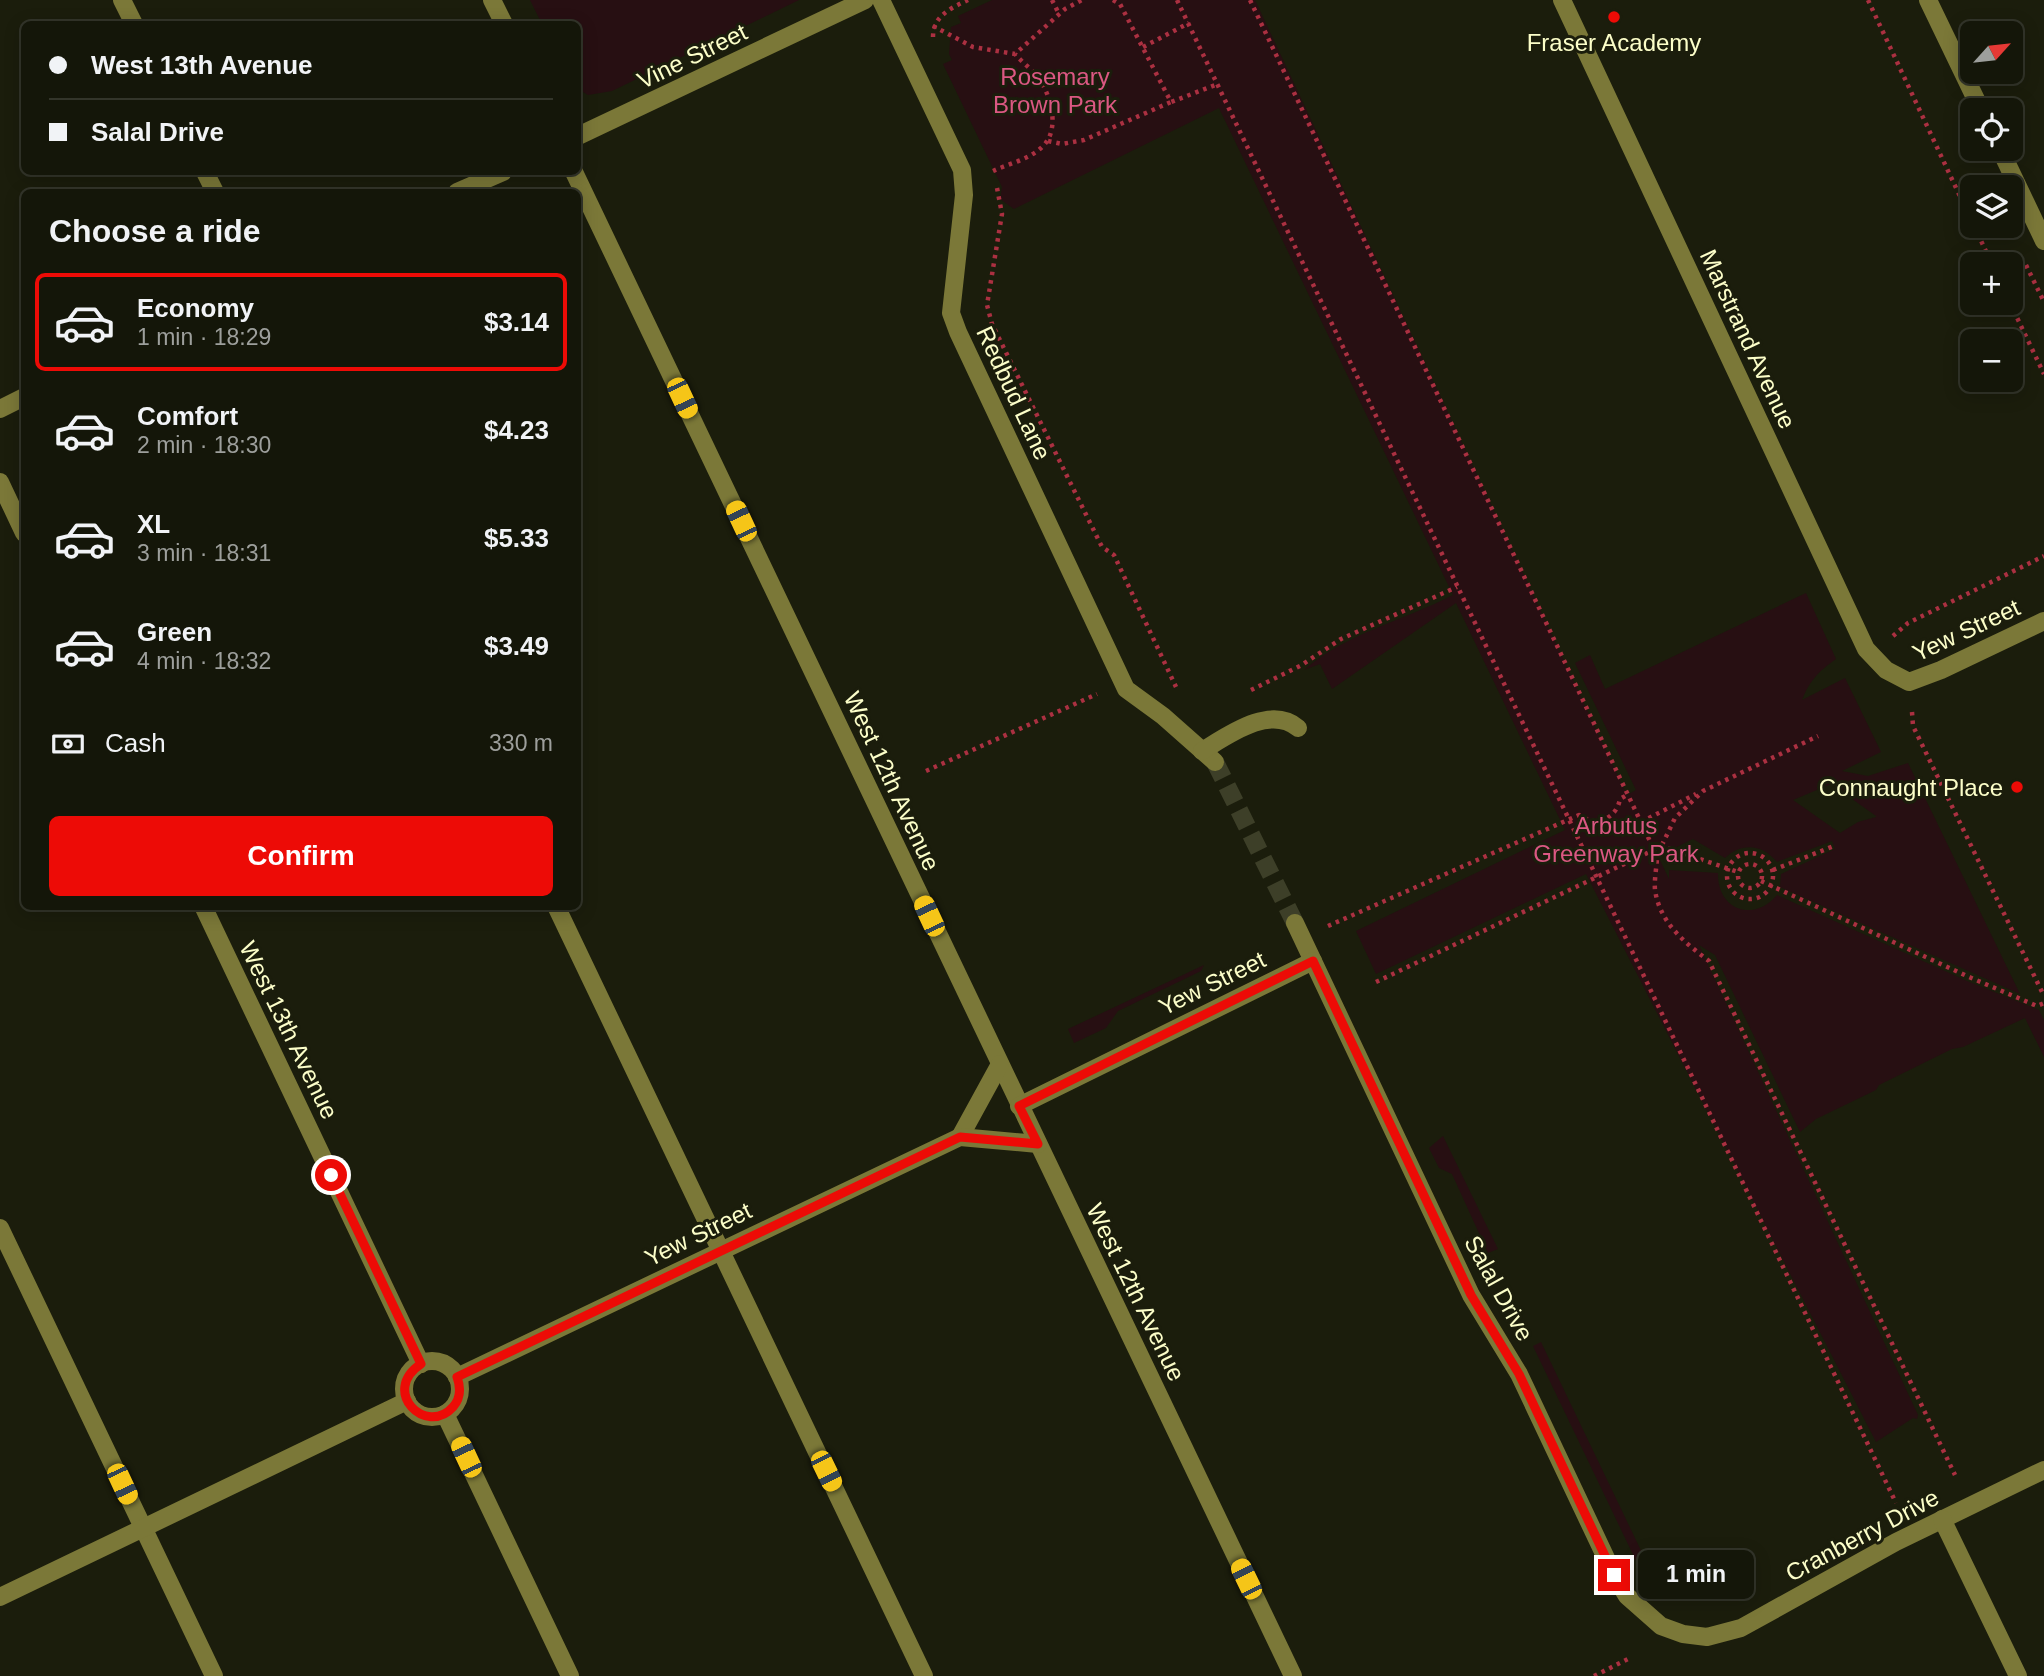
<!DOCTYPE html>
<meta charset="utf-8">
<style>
body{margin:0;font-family:Helvetica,sans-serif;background:#212317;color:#f1f3f6;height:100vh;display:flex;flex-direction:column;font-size:26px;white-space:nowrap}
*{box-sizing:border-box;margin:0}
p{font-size:23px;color:#9d9f9c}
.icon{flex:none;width:38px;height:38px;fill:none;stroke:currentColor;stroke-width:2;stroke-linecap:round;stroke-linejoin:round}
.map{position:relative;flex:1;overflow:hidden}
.details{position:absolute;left:21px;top:189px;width:560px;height:721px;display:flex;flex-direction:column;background:#141609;border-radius:10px;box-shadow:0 4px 18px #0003,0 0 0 2px #33352a}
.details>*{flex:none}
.banner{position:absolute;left:21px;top:21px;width:560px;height:154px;border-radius:10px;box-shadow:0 4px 18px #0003,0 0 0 2px #33352a;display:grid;align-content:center;height:154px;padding:0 28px;background:#141609}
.needle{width:46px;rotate:63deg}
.buttons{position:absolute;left:1960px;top:21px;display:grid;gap:14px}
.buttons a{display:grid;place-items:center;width:63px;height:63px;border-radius:10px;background:#141609;box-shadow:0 4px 18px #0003,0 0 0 2px #33352a;font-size:35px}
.end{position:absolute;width:32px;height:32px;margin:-16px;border:9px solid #ed0b06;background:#fff;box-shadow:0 0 0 4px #fff}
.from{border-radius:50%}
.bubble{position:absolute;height:49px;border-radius:10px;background:#141609;box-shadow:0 4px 18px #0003,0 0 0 2px #33352a;font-size:23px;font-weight:600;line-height:49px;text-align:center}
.car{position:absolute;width:21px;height:42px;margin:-21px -10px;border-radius:9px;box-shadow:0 0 5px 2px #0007;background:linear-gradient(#f5c518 24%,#345 0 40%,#f5c518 0 76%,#345 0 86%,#f5c518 0)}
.banner b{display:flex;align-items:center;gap:24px;height:66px;font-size:26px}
.banner b+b{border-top:2px solid #33352a}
.banner i{width:18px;height:18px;background:#f1f3f6}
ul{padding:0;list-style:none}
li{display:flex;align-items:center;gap:21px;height:98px;margin:0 14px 10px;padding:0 14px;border:4px solid transparent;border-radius:10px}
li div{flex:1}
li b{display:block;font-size:26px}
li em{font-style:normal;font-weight:600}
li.current{border-color:#ed0b06}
li>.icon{width:63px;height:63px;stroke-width:1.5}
h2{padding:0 28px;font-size:32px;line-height:84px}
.pay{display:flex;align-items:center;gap:18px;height:77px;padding:0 28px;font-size:26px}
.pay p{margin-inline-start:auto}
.action{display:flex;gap:14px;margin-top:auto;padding:14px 28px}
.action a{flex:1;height:80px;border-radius:10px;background:#ed0b06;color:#fff;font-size:28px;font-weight:600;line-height:80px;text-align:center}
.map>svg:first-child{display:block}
.green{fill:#270f12;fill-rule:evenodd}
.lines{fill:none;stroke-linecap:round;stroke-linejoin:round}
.minor-tunnel{stroke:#3d3f28;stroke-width:18;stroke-dasharray:18 9;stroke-linecap:butt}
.path{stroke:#ab3041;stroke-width:4.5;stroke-dasharray:3.5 5;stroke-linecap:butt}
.minor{stroke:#7b7838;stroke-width:18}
.route{stroke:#ed0b06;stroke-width:9}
.poi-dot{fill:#ed0b06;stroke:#1b1d0c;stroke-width:2.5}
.labels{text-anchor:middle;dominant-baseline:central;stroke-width:6;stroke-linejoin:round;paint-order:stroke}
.poi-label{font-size:24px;fill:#fcfec9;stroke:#1b1d0c}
.street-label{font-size:24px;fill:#fcfec9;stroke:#1b1d0c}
.park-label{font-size:24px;fill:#db5883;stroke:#1b1d0c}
</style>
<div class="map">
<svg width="2044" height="1676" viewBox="0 0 2044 1676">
<rect width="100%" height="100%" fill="#1b1d0c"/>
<g class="green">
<polygon points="530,0 799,0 612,91 588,95 578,89 578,24 542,24"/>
<path d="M992 0H1255L1627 795 1636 790 1575 663 1590 655 1605 689 1806 593 1836 659C1819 671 1810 680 1802 700L1845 678 1881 752 1842 771 1868 776 1908 763 2020 994 1780 887 1781 874 1835 849 1832 841 1777 862C1763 844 1741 842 1725 858L1693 839 1658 856 1669 879V870L1718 873C1717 910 1754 923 1777 895L1967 981 2039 1010 2044 1020V1057L2025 1018 1963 1047 1952 1049 1879 1085 1876 1090 1816 1119 1800 1132 1715 955 1699 945 1918 1415 1917 1419 1913 1418 1876 1442 1586 874 1376 974 1356 931 1565 830 1456 603 1332 689 1320 664 1304 670C1345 634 1405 620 1453 595L1219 108 1014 209 1000 199 1002 187 943 64 952 60 949 54 951 27 961 23 958 16ZM1831 784 1876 816V817L1858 822 1840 833 1793 800Z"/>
<polygon points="1204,965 1201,971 1118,1011 1106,1028 1074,1043 1068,1029"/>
<polygon points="1443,1136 1498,1249 1488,1253 1452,1174 1439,1168 1429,1148"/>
<polygon points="1541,1342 1646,1561 1638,1565 1533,1346"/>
</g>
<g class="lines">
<polyline class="minor-tunnel" points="1215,762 1295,923"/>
<g class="path">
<polyline points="1052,0 1059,14"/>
<polyline points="1113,0 1120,4 1171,102 1218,84"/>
<polyline points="1177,0 1896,1503"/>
<path d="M1250 0 1657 856C1657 866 1654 879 1655 890 1660 923 1684 942 1709 961L1955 1475"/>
<polyline points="1868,0 1972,222"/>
<polyline points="933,26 973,47 1015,54 1065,9 1082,0"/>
<path d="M933 37C933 16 951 8 968 0"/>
<polyline points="1143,47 1189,23"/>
<polyline points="1048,141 1062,144 1084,140 1171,102"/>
<path d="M993 171C1008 164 1030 159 1042 147 1061 130 1051 95 1038 77 1031 69 1022 62 1015 54"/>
<polyline points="997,188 1002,214 987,305 992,324 1102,547 1114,555 1176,687"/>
<polyline points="1974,226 1992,264"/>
<polyline points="2026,265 2044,302"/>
<polyline points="2010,303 2044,374"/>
<polyline points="1893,636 1908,623 2044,556"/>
<polyline points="1251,690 1300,666 1341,639 1457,587"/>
<polyline points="1912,712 1913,726 2044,996"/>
<polyline points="926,771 1097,694"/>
<polyline points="1641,822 1696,794"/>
<polyline points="1662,845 1675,818 1703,791 1818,736"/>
<circle cx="1750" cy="876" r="23"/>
<circle cx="1750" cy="876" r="12"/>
<polyline points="1773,870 1834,846"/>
<polyline points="1761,881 1969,977 2037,1006 2044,1003"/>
<path d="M1328 926 1579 815 1594 823C1608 819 1617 814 1620 799L1627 795"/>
<polyline points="1376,982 1662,846 1738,872"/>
<polyline points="1594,1676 1630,1658"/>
</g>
<g class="minor">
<polyline points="122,0 134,24"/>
<polyline points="492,0 504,24"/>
<polyline points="881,0 962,170 964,195 951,313 958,332 1126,689 1163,716 1215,762"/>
<polyline points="1562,0 1866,649 1886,670 1909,682 1941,670 2044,621"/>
<polyline points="1928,0 1981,110"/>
<polyline points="578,136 865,0"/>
<polyline points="2000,149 2044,241"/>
<polyline points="205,172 215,192"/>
<polyline points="574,172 1293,1676"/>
<polyline points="457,192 503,172"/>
<polyline points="0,409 24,397"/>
<polyline points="0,482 24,533"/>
<path d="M1202 751C1227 736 1270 704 1298 728"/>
<polyline points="203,906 421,1364"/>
<polyline points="556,906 924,1676"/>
<polyline points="1295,923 1471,1295 1519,1374 1614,1575 1627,1596 1661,1626 1683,1634 1707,1637 1741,1628 1896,1542 2044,1470"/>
<polyline points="1019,1106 1313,961"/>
<polyline points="960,1137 1000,1064"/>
<polyline points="0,1228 214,1676"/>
<circle cx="432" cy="1389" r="28"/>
<polyline points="457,1377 960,1137 1038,1144"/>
<polyline points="445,1414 570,1676"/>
<polyline points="1942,1519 2018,1676"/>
<polyline points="0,1597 407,1401"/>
</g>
</g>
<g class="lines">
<path class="route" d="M331 1175 421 1364C380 1391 426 1437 453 1407 461 1398 461 1388 457 1377L960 1137 1038 1144 1019 1106 1313 961 1471 1295 1519 1374 1614 1575"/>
</g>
<g class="poi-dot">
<circle cx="1614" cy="17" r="7"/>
<circle cx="2017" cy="787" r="7"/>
</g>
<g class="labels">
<g class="poi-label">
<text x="1614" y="42">Fraser Academy</text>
<text x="2003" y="787" text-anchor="end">Connaught Place</text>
</g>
<g class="street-label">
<text transform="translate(692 56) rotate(-26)">Vine Street</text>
<text transform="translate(1748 339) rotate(65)">Marstrand Avenue</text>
<text transform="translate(1014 393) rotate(65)">Redbud Lane</text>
<text transform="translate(1966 630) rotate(-25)">Yew Street</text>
<text transform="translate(892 781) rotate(65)">West 12th Avenue</text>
<text transform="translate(1212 983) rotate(-26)">Yew Street</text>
<text transform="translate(289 1030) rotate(64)">West 13th Avenue</text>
<text transform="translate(698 1234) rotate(-26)">Yew Street</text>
<text transform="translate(1499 1288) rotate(61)">Salal Drive</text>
<text transform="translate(1136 1292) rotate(64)">West 12th Avenue</text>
<text transform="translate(1862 1535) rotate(-28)">Cranberry Drive</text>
</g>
<g class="park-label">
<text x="1055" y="76">Rosemary<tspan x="1055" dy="28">Brown Park</tspan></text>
<text x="1616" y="825">Arbutus<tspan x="1616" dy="28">Greenway Park</tspan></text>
</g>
</g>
</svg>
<div class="buttons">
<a><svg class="needle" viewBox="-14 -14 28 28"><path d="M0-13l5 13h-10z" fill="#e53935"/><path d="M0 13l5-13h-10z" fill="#9d9f9c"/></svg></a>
<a><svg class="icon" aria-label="locate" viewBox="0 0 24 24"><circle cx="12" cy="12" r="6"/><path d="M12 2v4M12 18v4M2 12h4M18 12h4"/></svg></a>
<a><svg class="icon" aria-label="layers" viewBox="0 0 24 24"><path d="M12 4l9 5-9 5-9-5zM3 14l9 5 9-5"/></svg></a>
<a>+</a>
<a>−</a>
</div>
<i class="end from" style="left:331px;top:1175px"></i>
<i class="end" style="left:1614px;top:1575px"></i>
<div class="bubble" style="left:1638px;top:1550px;width:116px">1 min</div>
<i class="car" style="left:682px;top:398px;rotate:155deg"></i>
<i class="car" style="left:741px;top:521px;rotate:335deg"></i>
<i class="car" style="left:929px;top:916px;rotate:335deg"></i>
<i class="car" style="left:466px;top:1457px;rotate:335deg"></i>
<i class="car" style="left:826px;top:1471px;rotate:154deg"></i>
<i class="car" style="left:122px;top:1484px;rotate:155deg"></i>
<i class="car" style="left:1246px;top:1579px;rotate:334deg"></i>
<div class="banner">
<b><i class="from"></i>West 13th Avenue</b>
<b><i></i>Salal Drive</b>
</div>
<section class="details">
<h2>Choose a ride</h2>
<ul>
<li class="current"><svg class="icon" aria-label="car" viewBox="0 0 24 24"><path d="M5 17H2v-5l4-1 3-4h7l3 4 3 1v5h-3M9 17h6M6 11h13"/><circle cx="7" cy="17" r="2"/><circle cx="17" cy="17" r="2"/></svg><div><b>Economy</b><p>1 min · 18:29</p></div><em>$3.14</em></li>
<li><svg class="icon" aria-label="car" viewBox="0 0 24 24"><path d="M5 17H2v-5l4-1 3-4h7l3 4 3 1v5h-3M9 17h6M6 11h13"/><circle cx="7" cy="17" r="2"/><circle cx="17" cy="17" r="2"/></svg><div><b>Comfort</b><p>2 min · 18:30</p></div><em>$4.23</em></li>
<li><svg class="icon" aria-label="car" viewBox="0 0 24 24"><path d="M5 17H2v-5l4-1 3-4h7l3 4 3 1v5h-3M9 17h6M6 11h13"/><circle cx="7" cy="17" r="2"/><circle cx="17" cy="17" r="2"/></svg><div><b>XL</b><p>3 min · 18:31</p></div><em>$5.33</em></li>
<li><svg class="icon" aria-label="car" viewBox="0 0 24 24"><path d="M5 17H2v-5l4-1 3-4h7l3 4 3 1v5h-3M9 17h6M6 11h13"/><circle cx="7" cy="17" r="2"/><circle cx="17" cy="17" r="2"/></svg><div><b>Green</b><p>4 min · 18:32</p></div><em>$3.49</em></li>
</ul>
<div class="pay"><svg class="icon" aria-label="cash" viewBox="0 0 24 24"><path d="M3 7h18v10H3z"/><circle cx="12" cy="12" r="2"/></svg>Cash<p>330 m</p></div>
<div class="action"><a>Confirm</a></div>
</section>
</div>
